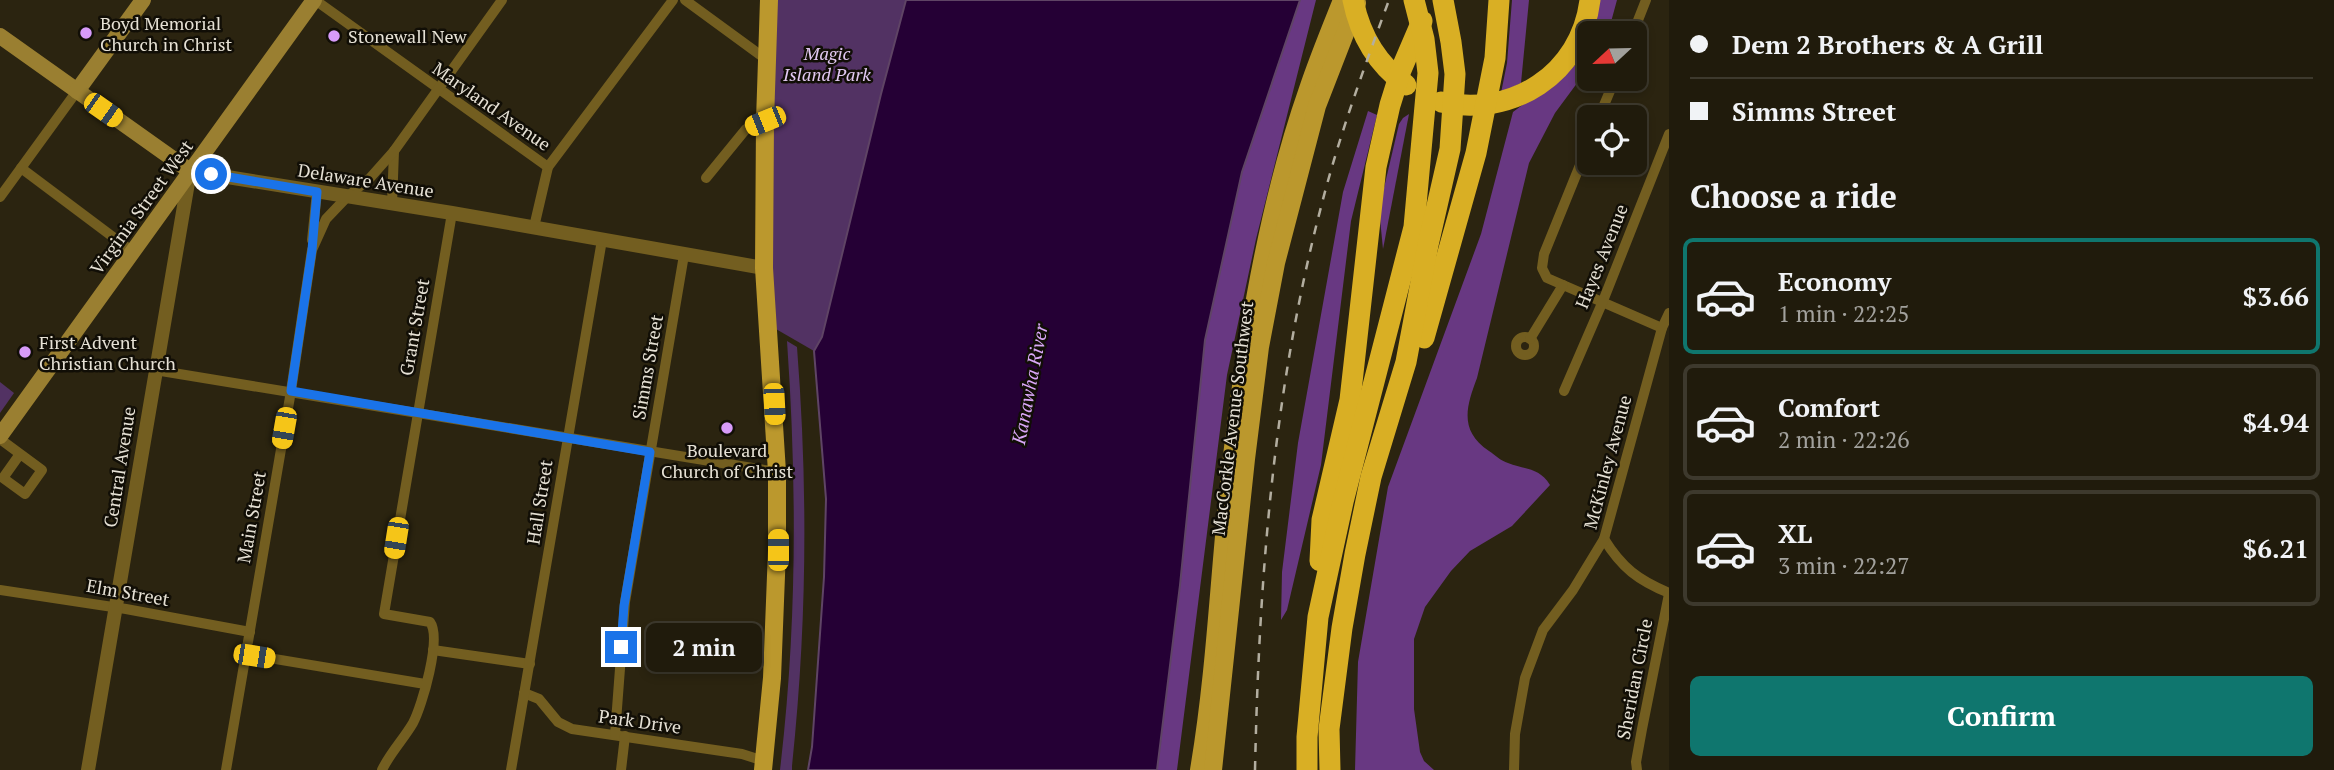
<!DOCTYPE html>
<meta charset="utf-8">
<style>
body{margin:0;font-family:"PT Serif",serif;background:#2d281a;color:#f1f3f6;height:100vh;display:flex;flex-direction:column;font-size:26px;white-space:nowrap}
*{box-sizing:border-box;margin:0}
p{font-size:23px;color:#a2a19d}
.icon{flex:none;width:38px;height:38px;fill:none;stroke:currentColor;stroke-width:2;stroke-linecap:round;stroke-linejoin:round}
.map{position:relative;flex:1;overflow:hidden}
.sheet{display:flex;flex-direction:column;background:#201b0c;width:665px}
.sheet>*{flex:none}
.guide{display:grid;align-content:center;height:154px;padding:0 21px;background:#201b0c}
.needle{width:46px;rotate:248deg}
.buttons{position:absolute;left:1577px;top:21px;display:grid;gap:14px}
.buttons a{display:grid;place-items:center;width:70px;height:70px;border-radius:10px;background:#201b0c;box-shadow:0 4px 10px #0003,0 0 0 2px #3d392d;font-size:35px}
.end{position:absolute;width:32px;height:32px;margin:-16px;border:9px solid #1a73e8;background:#fff;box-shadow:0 0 0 4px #fff}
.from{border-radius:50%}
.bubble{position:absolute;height:49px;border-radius:10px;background:#201b0c;box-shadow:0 4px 10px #0003,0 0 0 2px #3d392d;font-size:23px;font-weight:800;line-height:49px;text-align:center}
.car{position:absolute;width:21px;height:42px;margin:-21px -10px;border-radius:9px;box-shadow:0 0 5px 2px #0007;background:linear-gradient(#f5c518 24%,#345 0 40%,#f5c518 0 76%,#345 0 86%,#f5c518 0)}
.guide b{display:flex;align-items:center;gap:24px;height:66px;font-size:26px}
.guide b+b{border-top:2px solid #3d392d}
.guide i{width:18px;height:18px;background:#f1f3f6}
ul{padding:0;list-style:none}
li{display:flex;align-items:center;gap:21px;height:116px;margin:0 14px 10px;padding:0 7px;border:4px solid #3d392d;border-radius:10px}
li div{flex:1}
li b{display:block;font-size:26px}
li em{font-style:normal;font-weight:800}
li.current{border-color:#0f766e}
li>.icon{width:63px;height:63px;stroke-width:1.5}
h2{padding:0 21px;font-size:32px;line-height:84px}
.button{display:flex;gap:14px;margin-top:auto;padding:14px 21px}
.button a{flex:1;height:80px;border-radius:10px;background:#0f766e;color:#fff;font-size:28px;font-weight:800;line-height:80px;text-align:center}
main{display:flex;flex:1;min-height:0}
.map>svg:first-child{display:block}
.green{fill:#523263}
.forest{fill:#683882}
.water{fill:#250035;stroke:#5f4465;stroke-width:2}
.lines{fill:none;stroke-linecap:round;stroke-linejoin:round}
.minor{stroke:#735e20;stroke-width:10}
.tertiary{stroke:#735e20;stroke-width:14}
.secondary{stroke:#9a7f31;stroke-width:16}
.primary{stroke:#bb982d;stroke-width:18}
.motorway{stroke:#d9af24;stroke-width:21}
.rail{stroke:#b3aea0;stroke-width:2.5;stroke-dasharray:9 9;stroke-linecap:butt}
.route{stroke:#1a73e8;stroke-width:9}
.poi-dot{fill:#d79bf9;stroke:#110e06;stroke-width:2.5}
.labels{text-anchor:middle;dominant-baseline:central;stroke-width:5;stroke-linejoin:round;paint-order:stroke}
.poi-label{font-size:18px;fill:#e6e1d5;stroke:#110e06;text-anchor:start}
.park-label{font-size:18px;font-style:italic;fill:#e2c9f2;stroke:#110e06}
.street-label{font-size:18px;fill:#e6e1d5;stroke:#110e06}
.water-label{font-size:19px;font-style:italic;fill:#daa7f8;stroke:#110e06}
</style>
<main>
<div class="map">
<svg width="1669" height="770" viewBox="0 0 1669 770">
<rect width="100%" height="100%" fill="#2b2410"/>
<g class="green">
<polygon points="769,0 906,0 822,337 814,351 769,325"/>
<path d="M787 341 797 347C808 489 807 624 792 766V770H780C797 627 797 485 787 341Z"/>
<polygon points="0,382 14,393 0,413"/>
</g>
<g class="forest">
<polygon points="1300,0 1316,0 1256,239 1227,375 1177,770 1157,770 1180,585 1205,340 1242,172"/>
<polygon points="1512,0 1529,0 1521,83 1501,93 1507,63"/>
<path d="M1597 0H1617L1608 33H1589V67L1555 113 1529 163 1477 378C1466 407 1459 431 1489 451 1495 455 1501 461 1508 463 1525 470 1539 467 1550 485L1512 526 1470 551 1451 571 1425 607 1414 639V709L1420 752 1424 761 1434 770H1355L1358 662 1388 487 1481 234 1513 112 1579 62Z"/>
<polygon points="1368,111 1377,115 1351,221 1321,465 1287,610 1281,620 1282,572 1298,443 1343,192"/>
<polygon points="1409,114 1383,249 1379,209 1399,124 1403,118"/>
</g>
<polygon class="water" points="906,0 1300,0 1242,172 1205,340 1180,585 1157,770 808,770 812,747 824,577 826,499 814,351 822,337 881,94"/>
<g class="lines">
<g class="minor">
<polyline points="315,0 548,167"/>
<polyline points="685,0 767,60"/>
<polyline points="1633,33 1646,0"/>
<polyline points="1599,117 1615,79"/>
<polyline points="1589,143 1544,254 1542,268 1547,278 1662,328"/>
<polyline points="21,168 133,252"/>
<polyline points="706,178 746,129 765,121"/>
<polyline points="0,197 77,91"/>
<polyline points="392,204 394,151"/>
<polyline points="534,227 548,167 673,0"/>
<polyline points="312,240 317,192"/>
<circle cx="1525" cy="346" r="9"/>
<polyline points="1530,339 1563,285"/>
<polyline points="155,370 777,472"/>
<polyline points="1564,391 1603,301 1669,134"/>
<polyline points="0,439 42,470 25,494 3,478 20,454"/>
<path d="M1604 539C1622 568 1638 580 1669 593"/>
<polyline points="0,590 126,609 250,632"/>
<polyline points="433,650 530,664"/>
<polyline points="245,654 425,684"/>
<polyline points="524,693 539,699 558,722 572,729 742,754 764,761"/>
<polyline points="615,735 625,602 684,255"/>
<polyline points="226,770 291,391 312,250 326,219 347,197 370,178 394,151 502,0"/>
<path d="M382 770C390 753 403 740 413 723 422 706 442 638 430 622L384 614 452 213"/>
<polyline points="511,770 602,240"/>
<polyline points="621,770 625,736"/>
<polyline points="1514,770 1515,734 1525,678 1543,630 1573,590 1604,539 1662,328 1669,313"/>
<polyline points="1637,770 1636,762 1642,729 1669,594"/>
</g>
<polyline class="tertiary" points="88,770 190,171 452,213 764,268"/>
<g class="secondary">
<polyline points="0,36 190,171"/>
<polyline points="77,91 143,0"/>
<polyline points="0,436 314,0"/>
</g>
<g class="primary">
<polyline points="763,770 772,678 777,550 777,472 764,268 765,121 769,0"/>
<path d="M1199 770C1218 658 1220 544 1235 432 1249 319 1270 197 1308 89 1318 59 1330 30 1342 0"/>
<polyline points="1213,770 1246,459 1260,347 1276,263 1317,106 1357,3"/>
</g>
<g class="motorway">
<path d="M1353 0C1360 35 1377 64 1406 85"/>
<path d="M1441 102C1512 118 1581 74 1590 0"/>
<polyline points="1424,338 1476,153 1495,58 1499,0"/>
<polyline points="1320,561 1322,520 1350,400 1376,167 1390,105 1401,70 1422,21"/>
<polyline points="1307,770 1307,737 1318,617 1343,502 1414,227 1428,73 1424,39 1414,0"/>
<polyline points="1330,770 1329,729 1342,628 1355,554 1371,477 1406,362 1428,245 1450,149 1455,74 1451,42 1443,0"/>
</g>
<path class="rail" d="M1255 770C1259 581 1273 391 1321 207 1339 136 1364 68 1389 0"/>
</g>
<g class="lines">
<polyline class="route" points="211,174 317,192 312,250 291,391 650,452 624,606 621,647"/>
</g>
<g class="poi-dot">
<circle cx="86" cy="33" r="7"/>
<circle cx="334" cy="36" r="7"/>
<circle cx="25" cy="352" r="7"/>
<circle cx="727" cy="428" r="7"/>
</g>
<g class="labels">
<g class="poi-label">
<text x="100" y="23">Boyd Memorial<tspan x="100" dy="21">Church in Christ</tspan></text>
<text x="348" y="36">Stonewall New</text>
<text x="39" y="342">First Advent<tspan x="39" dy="21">Christian Church</tspan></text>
<text x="727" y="450" text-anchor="middle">Boulevard<tspan x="727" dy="21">Church of Christ</tspan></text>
</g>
<g class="park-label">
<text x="827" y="53">Magic<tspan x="827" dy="21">Island Park</tspan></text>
</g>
<g class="street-label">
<text transform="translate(492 106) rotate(35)">Maryland Avenue</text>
<text transform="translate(366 180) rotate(9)">Delaware Avenue</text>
<text transform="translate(141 207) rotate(-54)">Virginia Street West</text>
<text transform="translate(1601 256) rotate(-68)">Hayes Avenue</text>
<text transform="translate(414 327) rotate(-80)">Grant Street</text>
<text transform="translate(647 367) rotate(-80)">Simms Street</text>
<text transform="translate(1232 418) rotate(-83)">MacCorkle Avenue Southwest</text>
<text transform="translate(1607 462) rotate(-75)">McKinley Avenue</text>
<text transform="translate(119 467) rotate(-81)">Central Avenue</text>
<text transform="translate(539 502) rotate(-81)">Hall Street</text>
<text transform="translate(251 517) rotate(-80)">Main Street</text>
<text transform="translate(128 592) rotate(10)">Elm Street</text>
<text transform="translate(1634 679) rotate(-79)">Sheridan Circle</text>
<text transform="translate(640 721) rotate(8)">Park Drive</text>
</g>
<g class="water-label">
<text transform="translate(1029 384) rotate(-79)">Kanawha River</text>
</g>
</g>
</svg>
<div class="buttons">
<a><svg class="needle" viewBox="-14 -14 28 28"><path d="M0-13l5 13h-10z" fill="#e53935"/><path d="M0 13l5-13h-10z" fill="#a2a19d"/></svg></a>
<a><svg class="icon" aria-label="locate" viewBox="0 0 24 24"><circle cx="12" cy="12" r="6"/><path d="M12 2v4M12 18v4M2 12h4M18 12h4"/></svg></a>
</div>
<i class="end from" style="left:211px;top:174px"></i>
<i class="end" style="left:621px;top:647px"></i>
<div class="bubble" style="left:646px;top:623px;width:116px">2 min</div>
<i class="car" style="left:103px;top:110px;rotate:125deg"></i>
<i class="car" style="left:765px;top:121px;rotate:248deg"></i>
<i class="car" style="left:774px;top:404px;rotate:177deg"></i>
<i class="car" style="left:284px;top:428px;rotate:190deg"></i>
<i class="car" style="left:396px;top:538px;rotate:189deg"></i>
<i class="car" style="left:778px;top:550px;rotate:0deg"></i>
<i class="car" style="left:254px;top:656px;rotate:99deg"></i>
</div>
<section class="sheet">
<div class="guide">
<b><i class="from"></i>Dem 2 Brothers &amp; A Grill</b>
<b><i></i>Simms Street</b>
</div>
<h2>Choose a ride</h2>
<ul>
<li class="current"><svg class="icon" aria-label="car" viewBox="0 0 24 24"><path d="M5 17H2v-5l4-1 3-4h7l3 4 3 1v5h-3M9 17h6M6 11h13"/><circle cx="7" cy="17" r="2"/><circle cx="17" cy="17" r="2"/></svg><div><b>Economy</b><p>1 min · 22:25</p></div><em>$3.66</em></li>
<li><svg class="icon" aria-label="car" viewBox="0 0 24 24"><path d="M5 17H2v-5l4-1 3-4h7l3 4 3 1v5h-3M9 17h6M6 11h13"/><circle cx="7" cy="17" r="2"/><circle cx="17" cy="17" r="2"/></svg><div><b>Comfort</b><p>2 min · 22:26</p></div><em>$4.94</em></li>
<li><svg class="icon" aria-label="car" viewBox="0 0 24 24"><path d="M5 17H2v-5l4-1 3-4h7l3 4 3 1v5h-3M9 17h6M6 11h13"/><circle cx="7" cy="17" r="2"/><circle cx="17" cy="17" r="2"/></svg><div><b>XL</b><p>3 min · 22:27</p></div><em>$6.21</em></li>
</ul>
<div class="button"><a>Confirm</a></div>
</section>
</main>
